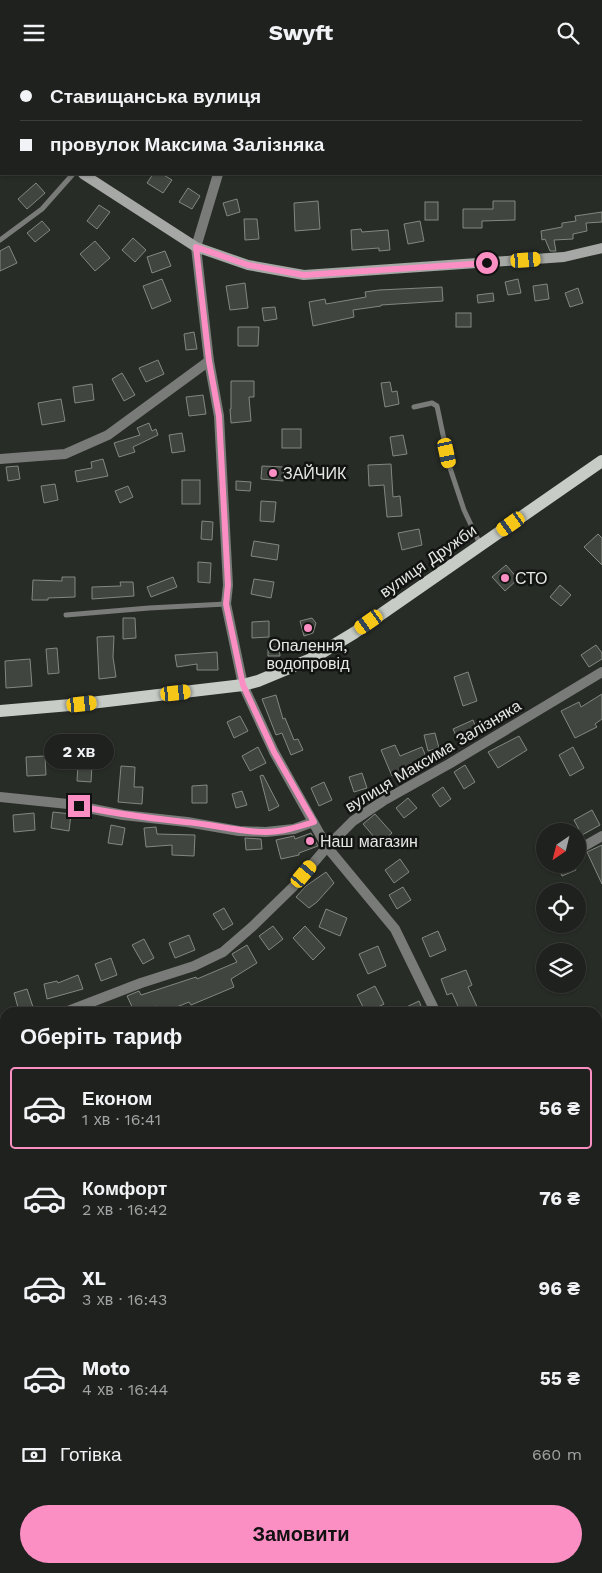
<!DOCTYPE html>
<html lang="uk">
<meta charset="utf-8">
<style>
body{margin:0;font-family:"Work Sans",sans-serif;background:#262926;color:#f1f3f6;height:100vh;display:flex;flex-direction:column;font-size:19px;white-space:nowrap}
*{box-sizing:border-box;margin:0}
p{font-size:16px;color:#a1a3a4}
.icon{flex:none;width:28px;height:28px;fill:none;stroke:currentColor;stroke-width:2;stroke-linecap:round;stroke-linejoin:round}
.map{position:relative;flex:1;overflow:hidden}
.sheet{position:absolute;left:0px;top:942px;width:602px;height:566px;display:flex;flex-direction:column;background:#1e211d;border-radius:15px 15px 0 0;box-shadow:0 1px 4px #0004,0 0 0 1px #3c3e3b}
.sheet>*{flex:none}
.guide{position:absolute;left:0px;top:0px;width:602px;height:110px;box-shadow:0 1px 4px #0004,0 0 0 1px #3c3e3b;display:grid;align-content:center;height:110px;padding:0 20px;background:#1e211d}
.needle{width:32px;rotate:215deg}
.fabs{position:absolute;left:536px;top:758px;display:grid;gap:10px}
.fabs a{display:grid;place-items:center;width:50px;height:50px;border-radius:50%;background:#1e211d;box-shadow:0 1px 4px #0004,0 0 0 1px #3c3e3b;font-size:25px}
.end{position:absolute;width:22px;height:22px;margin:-11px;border:6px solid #fb8fc4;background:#111;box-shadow:0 0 0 2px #111}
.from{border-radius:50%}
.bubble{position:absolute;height:35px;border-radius:18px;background:#1e211d;box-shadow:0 1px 4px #0004,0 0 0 1px #3c3e3b;font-size:16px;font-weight:700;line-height:35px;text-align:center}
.car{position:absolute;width:15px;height:30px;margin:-15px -8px;border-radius:6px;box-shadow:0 0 4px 1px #0007;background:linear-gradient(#f5c518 24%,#345 0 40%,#f5c518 0 76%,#345 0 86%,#f5c518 0)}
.guide b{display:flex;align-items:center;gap:18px;height:48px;font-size:19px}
.guide b+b{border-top:1px solid #3c3e3b}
.guide i{width:12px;height:12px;background:#f1f3f6}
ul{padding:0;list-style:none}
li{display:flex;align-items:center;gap:15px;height:82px;margin:0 10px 8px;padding:0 10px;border:2px solid transparent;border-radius:5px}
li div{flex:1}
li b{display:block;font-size:19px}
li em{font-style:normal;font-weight:700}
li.current{border-color:#fb8fc4}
li>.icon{width:45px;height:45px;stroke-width:1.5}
h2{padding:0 20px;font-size:22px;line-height:60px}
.pay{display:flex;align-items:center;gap:12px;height:55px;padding:0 20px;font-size:19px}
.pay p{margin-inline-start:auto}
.cta{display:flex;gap:10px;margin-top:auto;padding:10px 20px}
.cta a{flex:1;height:58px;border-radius:30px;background:#fb8fc4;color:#111;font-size:20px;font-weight:700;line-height:58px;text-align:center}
header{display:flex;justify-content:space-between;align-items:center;height:65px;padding:0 20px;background:#1e211d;font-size:22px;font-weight:700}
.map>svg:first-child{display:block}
.water{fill:#041502}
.building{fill:#40453f;stroke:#828881}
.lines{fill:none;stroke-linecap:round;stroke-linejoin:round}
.lane{stroke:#797b78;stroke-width:5}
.street{stroke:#797b78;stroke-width:10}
.secondary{stroke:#a5a8a4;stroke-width:10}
.primary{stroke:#c7ccc6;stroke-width:12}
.route{stroke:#fb8fc4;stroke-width:6}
.poi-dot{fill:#fb8fc4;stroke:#121412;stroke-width:2}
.labels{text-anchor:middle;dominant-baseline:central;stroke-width:5;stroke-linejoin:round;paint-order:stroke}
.poi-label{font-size:16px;fill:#e4e7e3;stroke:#121412;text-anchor:start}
.street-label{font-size:16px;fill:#e4e7e3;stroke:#121412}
</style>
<header><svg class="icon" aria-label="menu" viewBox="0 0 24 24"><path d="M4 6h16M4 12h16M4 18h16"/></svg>Swyft<svg class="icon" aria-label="search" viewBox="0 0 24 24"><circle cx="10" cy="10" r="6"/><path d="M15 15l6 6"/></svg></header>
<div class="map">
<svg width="602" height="1508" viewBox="0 0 602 1508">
<rect width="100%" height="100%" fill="#282c27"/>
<polygon class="water" points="0,1248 5,1251 5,1504 183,1504 184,1508 0,1508"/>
<g class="building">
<polygon points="153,109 162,109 172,115 163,128 147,118"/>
<polygon points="36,118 45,128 27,144 18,134"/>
<polygon points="188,123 200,131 192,144 179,137"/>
<polygon points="237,134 240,147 227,151 223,138"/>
<polygon points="318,136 320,164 295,166 294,138"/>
<polygon points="493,136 515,136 515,155 482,156 482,163 463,163 463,144 493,144"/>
<rect x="425" y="137" width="13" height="18"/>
<polygon points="99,140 110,147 97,164 87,156"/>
<polygon points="602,147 602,157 586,158 587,166 573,169 573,174 554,175 556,186 550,186 545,174 542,175 541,166 562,162 562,158 576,156 575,151"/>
<polygon points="244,154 257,154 259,174 245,175"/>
<polygon points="42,156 50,165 35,177 27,168"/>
<polygon points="420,156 424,176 408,179 404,159"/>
<polygon points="361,164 362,167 388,165 390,185 379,186 379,183 352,185 351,165"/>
<polygon points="133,173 146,185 135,197 122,185"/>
<polygon points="95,176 110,193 95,206 80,189"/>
<polygon points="9,181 17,198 0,206 0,186"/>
<polygon points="165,186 171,201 152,208 147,192"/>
<polygon points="162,214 171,236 152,244 143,221"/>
<polygon points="518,214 521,228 508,230 505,217"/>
<polygon points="245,218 248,243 230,245 226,221"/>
<polygon points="547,219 549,234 535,236 533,221"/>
<polygon points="442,222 443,236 381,240 381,241 353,245 354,252 313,261 309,237 325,234 326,239 366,232 365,227 379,225"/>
<polygon points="578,223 583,238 570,242 565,228"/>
<polygon points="493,228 494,236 478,238 477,230"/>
<polygon points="275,242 277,254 264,256 262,243"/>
<rect x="456" y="248" width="15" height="14"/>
<polygon points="238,262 259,262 258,281 238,281"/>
<polygon points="194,267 197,284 186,285 184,269"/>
<polygon points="158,295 164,309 146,317 139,303"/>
<polygon points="122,308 135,330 124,336 112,314"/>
<polygon points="231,316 254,316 254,332 249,332 251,356 231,358 230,344 231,344"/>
<polygon points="390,317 392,327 397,326 399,339 385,342 381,318"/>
<polygon points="92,319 94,335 75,338 73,322"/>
<polygon points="203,330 206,349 189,351 186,332"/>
<polygon points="61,334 65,356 42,360 38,338"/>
<polygon points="149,358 152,366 156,364 158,370 133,382 135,387 119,392 114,378 140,370 137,363"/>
<rect x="282" y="364" width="19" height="19"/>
<polygon points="182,368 185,386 172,388 169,370"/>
<polygon points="403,370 407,389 393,391 390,372"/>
<polygon points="103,394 108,411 77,417 75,406 92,403 91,397"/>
<polygon points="391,399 393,432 400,431 402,451 387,452 384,420 369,421 368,400"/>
<polygon points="18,401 20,414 8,416 6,402"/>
<polygon points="262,401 284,402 283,416 261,414"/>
<rect x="182" y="415" width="18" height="24"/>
<polygon points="236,416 251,417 250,426 236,425"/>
<polygon points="55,419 58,435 44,438 41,421"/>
<polygon points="128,421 133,432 120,438 115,426"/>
<polygon points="261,436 276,437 274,457 260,456"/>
<polygon points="202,456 213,457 212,475 201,474"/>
<polygon points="419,464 422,480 402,485 398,468"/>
<polygon points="598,469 602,473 602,500 584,482"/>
<polygon points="254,476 279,480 277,495 251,491"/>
<polygon points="198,497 211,498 210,518 198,517"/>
<polygon points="506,500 518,514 505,526 492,512"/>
<polygon points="62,512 75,512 75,532 48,533 48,535 32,535 33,515 62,516"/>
<polygon points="173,512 177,522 151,532 147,522"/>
<polygon points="254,514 274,517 271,533 251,529"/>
<polygon points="120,517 133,517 134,531 92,534 92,522 121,521"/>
<polygon points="560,520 571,530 561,541 550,532"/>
<polygon points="123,553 135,553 136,573 123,574"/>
<polygon points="312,553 316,558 313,568 304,571 300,556"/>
<polygon points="269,556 269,572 252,573 252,557"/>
<polygon points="114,571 113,592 116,612 99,614 97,572"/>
<polygon points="596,580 602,588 602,594 589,602 581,590"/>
<polygon points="268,582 279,582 280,591 268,591"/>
<polygon points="57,583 59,608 48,609 46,584"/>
<polygon points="217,587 218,605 197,605 197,599 177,602 175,590"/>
<polygon points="30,594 32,621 6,623 5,596"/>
<polygon points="468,607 477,636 463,641 454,612"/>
<polygon points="602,629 602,654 595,659 597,662 575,673 561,646 579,637 581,642"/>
<polygon points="276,630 283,654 285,653 294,675 298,674 303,685 291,690 282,668 276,670 262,634"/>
<polygon points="240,651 248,666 234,673 227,657"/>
<polygon points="473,655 477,665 457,673 453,664"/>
<polygon points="435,668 439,683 428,686 424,670"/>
<polygon points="519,671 527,685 498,703 488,687"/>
<polygon points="395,680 400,691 422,682 427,694 392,711 381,685"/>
<polygon points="258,682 266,698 250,706 242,691"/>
<polygon points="573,682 584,703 570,711 559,690"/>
<polygon points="45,691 46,710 27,711 26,692"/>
<polygon points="78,699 92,699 91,717 77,716"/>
<polygon points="465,700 475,717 464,724 454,707"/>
<polygon points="121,701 135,702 134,722 143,722 142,739 118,737"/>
<polygon points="362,708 367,723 354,727 349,712"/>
<polygon points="263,710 279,741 269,746 260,711"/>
<polygon points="324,717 332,735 319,741 311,723"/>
<polygon points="207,720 207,738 192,738 192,721"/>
<polygon points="443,722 451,734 440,742 432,730"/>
<polygon points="242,726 247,740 236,743 232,729"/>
<polygon points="408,733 417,743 404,753 396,743"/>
<polygon points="592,745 600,760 582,770 574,755"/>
<polygon points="53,747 71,749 69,766 51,763"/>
<polygon points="34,748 35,765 14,767 13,750"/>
<polygon points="375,749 392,768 380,779 363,759"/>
<polygon points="111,760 125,763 122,780 108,778"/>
<polygon points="156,762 157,769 195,770 194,791 172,790 172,780 146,782 144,763"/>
<polygon points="311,768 318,781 299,788 299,790 281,794 276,775 294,771 295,774"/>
<polygon points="245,773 261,774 262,784 246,785"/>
<polygon points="602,780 602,819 587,787"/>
<polygon points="400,794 409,807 394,818 385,805"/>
<polygon points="557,799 573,799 576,805 562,811"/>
<polygon points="326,807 334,818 317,837 309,843 296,832 306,821"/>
<polygon points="403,822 411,835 397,844 389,830"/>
<polygon points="224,843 233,859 223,865 213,849"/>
<polygon points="326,844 347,853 340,871 319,862"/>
<polygon points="273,861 283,874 269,885 259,871"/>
<polygon points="305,861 325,883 313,895 293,873"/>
<polygon points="438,866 446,885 430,892 422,873"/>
<polygon points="189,870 195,885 175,893 169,878"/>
<polygon points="144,874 154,893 143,899 132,880"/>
<polygon points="247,880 257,898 231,914 234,922 191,940 189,937 162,948 159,948 156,941 142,948 135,948 127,931 139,926 141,930 196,912 197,914 237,897 232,889"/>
<polygon points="378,881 386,901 368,909 359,889"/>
<polygon points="111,893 117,910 101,916 95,899"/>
<polygon points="466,905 472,920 468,922 480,948 461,948 452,928 447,930 441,914"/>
<polygon points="78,910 83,924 47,934 44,919 57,916 58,918"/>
<polygon points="375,921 384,939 366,948 357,930"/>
<polygon points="27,924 33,942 19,946 14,928"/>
<polygon points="419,936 424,948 394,948"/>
</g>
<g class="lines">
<g class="lane">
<polyline points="0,175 42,144 73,109"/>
<polyline points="414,342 432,338 437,341 450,403 464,445 480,479"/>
<polyline points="66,550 149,543 226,539"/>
<polyline points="598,1036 602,1033"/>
<polyline points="482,1504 484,1508"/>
</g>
<g class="street">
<polyline points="255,1 255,0"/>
<polyline points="480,1 480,0"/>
<polyline points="218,109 196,182 209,296 219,351 228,520 226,539 243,620 274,687 327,782 395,864 436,948"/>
<polyline points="0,394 65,389 108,370 209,296"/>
<polyline points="0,732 68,739 123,750 187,757 239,766 266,767 294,764 313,757"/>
<polyline points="581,783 602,771"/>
<polyline points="63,948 141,918 194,901 223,887 253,861 293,822 327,782 353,756 383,736 449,699 602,607"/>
<polyline points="0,976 5,974"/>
<polyline points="0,1009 5,1017"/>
<polyline points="598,1075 602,1077"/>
<polyline points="598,1188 602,1186"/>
<polyline points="598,1386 602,1399"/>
<polyline points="335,1504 337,1508"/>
</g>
<g class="secondary">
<polyline points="0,56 1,57"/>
<polyline points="83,109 196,182 248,200 304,210 564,192 602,183"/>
</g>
<polyline class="primary" points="0,646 82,639 243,620 258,616 311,594 354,568 602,396"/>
</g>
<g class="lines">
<path class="route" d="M79 741C114 749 149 753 185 757 212 759 238 767 265 767 282 767 298 762 314 757L274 687 243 620 226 539 228 520 219 351 209 296 196 182 248 200 304 210 487 198"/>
</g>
<g class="poi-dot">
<circle cx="273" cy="408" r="5"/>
<circle cx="505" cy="513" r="5"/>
<circle cx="308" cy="563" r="5"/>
<circle cx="310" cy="776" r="5"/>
</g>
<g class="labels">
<g class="poi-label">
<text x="283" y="408">ЗАЙЧИК</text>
<text x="515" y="513">СТО</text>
<text x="308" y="580" text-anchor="middle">Опалення,<tspan x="308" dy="18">водопровід</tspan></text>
<text x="320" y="776">Наш магазин</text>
</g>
<g class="street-label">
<text transform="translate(428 496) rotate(-35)">вулиця Дружби</text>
<text transform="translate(433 691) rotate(-31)">вулиця Максима Залізняка</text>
</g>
</g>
</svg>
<div class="fabs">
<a><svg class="needle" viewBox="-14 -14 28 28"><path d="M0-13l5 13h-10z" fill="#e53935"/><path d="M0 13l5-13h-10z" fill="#a1a3a4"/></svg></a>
<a><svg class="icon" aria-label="locate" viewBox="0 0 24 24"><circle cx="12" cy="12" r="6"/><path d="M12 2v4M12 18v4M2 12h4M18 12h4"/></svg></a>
<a><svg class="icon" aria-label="layers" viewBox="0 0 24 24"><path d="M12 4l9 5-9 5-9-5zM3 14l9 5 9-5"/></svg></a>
</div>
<i class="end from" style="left:487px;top:198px"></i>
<i class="end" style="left:79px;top:741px"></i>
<div class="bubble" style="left:44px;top:669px;width:70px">2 хв</div>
<i class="car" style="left:526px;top:195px;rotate:86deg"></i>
<i class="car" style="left:447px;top:388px;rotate:168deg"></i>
<i class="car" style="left:511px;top:459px;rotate:235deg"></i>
<i class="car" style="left:369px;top:557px;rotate:235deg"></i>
<i class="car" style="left:176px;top:628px;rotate:84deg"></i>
<i class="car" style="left:82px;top:639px;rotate:84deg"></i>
<i class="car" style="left:304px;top:809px;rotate:40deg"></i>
<div class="guide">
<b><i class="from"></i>Ставищанська вулиця</b>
<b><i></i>провулок Максима Залізняка</b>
</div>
<section class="sheet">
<h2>Оберіть тариф</h2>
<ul>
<li class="current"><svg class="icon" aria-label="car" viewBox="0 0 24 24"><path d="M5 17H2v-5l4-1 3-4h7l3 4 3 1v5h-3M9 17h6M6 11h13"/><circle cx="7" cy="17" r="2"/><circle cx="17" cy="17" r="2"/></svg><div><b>Економ</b><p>1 хв · 16:41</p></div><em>56 ₴</em></li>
<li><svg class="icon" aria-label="car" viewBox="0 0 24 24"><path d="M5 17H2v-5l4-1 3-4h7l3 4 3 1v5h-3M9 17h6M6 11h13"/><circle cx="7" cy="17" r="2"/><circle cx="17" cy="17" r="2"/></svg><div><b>Комфорт</b><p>2 хв · 16:42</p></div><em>76 ₴</em></li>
<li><svg class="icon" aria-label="car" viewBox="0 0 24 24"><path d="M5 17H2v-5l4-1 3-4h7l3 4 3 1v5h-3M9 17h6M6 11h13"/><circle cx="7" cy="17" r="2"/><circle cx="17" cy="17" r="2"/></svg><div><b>XL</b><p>3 хв · 16:43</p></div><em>96 ₴</em></li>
<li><svg class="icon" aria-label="car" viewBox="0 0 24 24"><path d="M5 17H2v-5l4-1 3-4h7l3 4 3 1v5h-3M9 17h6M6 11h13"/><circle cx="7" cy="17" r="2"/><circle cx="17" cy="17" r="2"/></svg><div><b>Moto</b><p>4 хв · 16:44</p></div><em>55 ₴</em></li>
</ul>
<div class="pay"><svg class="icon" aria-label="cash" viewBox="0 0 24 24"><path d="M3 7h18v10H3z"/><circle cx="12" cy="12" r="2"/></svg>Готівка<p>660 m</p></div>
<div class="cta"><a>Замовити</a></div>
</section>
</div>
